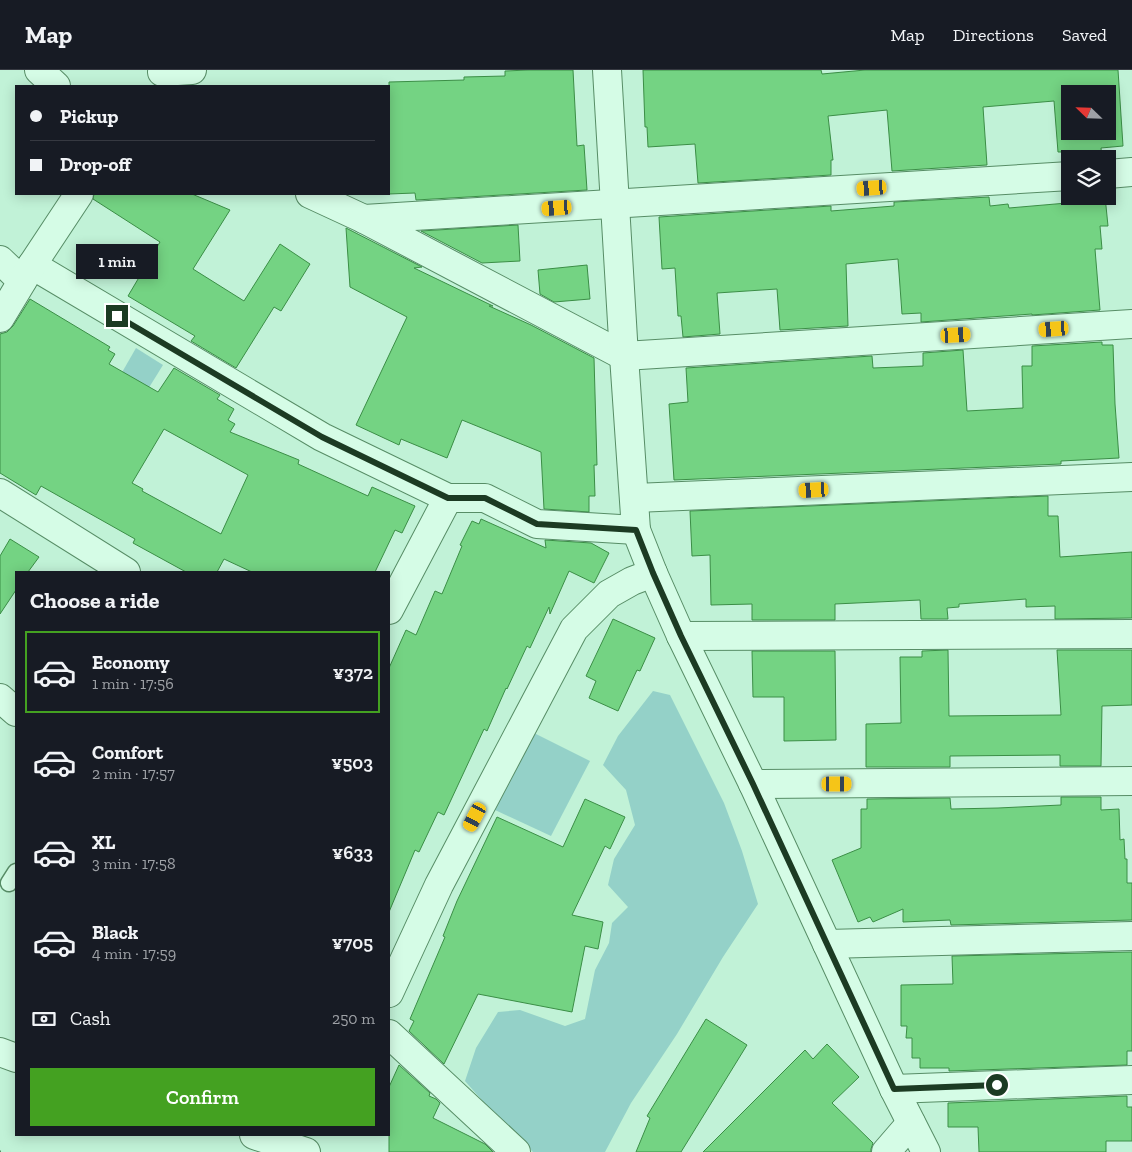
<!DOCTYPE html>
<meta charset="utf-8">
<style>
body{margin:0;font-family:"Zilla Slab",serif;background:#242831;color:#f1f3f6;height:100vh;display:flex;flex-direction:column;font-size:19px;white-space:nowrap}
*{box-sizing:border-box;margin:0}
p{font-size:16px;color:#9ea1a6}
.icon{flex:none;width:28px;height:28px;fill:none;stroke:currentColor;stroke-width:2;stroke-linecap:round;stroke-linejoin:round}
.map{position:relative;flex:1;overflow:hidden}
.sheet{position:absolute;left:15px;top:501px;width:375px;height:565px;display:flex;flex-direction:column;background:#171b24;border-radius:0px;box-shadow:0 2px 12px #0003}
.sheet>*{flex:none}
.banner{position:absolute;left:15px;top:15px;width:375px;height:110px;border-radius:0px;box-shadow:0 2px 12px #0003;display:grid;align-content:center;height:110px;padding:0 15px;background:#171b24}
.needle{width:32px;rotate:293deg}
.fabs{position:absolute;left:1061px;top:15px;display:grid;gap:10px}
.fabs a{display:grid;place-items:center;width:55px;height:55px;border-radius:0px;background:#171b24;box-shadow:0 2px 12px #0003;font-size:25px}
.end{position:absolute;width:22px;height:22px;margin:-11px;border:6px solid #1c3b23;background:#fff;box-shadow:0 0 0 2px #fff}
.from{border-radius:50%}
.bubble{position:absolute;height:35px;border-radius:0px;background:#171b24;box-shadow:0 2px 12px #0003;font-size:16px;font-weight:600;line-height:35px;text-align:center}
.car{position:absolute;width:15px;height:30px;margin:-15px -8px;border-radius:6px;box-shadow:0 0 4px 1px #0007;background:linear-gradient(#f5c518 24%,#345 0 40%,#f5c518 0 76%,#345 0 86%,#f5c518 0)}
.banner b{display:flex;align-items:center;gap:18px;height:48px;font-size:19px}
.banner b+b{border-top:1px solid #363941}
.banner i{width:12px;height:12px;background:#f1f3f6}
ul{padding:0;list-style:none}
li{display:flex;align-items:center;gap:15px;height:82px;margin:0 10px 8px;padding:0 5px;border:2px solid transparent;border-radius:0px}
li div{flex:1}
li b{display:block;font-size:19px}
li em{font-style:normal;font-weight:600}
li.on{border-color:#44a121}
li>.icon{width:45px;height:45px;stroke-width:1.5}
h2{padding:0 15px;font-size:22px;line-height:60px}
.pay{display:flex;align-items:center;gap:12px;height:55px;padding:0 15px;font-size:19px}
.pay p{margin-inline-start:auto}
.cta{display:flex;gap:10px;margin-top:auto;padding:10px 15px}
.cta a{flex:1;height:58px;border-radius:0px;background:#44a121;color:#fff;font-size:20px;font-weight:600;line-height:58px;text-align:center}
header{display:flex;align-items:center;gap:30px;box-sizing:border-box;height:70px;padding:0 25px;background:#171b24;border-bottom:1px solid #363941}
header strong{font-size:24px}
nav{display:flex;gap:28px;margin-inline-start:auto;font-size:18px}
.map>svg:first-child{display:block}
.green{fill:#94d1c8}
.building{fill:#74d383;stroke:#3b8e46;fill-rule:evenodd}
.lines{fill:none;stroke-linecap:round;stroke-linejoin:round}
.service-casing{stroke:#578d66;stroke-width:19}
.minor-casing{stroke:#578d66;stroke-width:30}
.tertiary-casing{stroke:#578d66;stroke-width:30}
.path{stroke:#578d66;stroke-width:3;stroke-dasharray:4 2.5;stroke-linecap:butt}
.service{stroke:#d5fce6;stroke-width:16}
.minor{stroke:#d5fce6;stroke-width:28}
.tertiary{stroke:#d5fce6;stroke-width:28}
.route{stroke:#1c3b23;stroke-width:6}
</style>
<header>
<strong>Map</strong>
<nav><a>Map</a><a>Directions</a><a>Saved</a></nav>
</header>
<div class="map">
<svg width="1132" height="1082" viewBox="0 0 1132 1082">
<rect width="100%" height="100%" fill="#c1f2d7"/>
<g class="green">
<polygon points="136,278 163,295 127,353 101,339"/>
<polygon points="653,621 670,625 724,733 742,781 758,834 723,887 677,964 631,1033 605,1082 533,1082 494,1044 465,1011 476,978 498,942 520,940 565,956 585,949 595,900 609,873 612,853 628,837 608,815 614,789 635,755 626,720 603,695 618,666"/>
<polygon points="534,663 590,691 551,766 495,740"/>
</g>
<g class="building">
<polygon points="529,0 573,0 577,76 584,75 587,120 416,130 415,123 389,124 389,12 464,10 464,7 505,6 505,1"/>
<path d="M643 0H821L822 4 865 0H1118L1123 76 1101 78 1102 89H1070V91H1064V82H1058L1054 31 983 37 987 95 892 101 887 40 828 46 833 90H831V105L698 113 695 74 648 77 647 57H645ZM1070 24H1108V61H1070Z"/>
<polygon points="1067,122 1070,122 1070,126 1105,126 1108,156 1100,156 1102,179 1095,179 1100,240 1032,245 1032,244 921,252 921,243 902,244 898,189 846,194 848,256 780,260 777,219 717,223 720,264 683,267 681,246 678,246 675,198 662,199 659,147 831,136 831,141 894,136 894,132 989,127 990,136 1008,134 1009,138 1067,133"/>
<polygon points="94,124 192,124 230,140 193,199 244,231 280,174 310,194 281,241 274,237 236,298 191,271 195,266 128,226 160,172 93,129"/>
<polygon points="518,155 520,191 482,193 421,161"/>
<polygon points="346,158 422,197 414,198 493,236 489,236 531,255 594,288 597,395 594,395 595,426 589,426 589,442 544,439 541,382 462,350 447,388 401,369 399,375 356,355 407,247 350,217"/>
<polygon points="587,195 590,229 554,232 540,224 538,200"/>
<path d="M30 229 110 277 108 280 115 284 109 294 158 322 174 298 220 325 217 329 234 339 228 350 235 354 230 362 299 390 298 394 368 426 372 417 415 436 402 463 395 460 375 502H252L224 489 217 502H186L133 473 135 469 41 416 36 425 0 403V264L7 262 13 256ZM164 359 248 405 221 464 142 421 143 419 132 413Z"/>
<polygon points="1102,272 1102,275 1113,275 1115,334 1119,388 1061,391 1061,394 674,410 669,334 688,332 686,298 872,286 873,298 923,296 923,283 963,280 967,341 1023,338 1022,296 1032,296 1032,276"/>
<polygon points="1048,426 1048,446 1058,446 1060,487 1132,482 1132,548 1055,549 1055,536 1026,537 1026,529 959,534 959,537 947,538 948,549 921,549 920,530 835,534 835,550 752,550 752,534 711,535 710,485 692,486 690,441"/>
<polygon points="481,449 546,478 545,470 591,473 609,483 594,513 569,501 550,544 549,537 530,578 527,576 507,619 506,618 487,661 484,659 444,745 438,742 419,782 415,780 389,842 389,598 406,560 416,565 435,521 442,524 462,476 460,475 472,451 479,454"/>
<polygon points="10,469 39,487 28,502 16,502 16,520 0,544 0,486"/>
<polygon points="613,549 655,568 640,601 637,600 618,641 589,628 596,611 586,606"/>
<polygon points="948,580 949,646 1061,645 1057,580 1132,580 1132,635 1102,636 1101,696 1060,696 1060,685 950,686 950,697 866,697 866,654 901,653 900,587 922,587 922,581"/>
<polygon points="752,581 835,581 836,670 784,671 784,627 753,627"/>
<polygon points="1061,727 1101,727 1101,740 1119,739 1120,770 1124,769 1125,789 1127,789 1127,813 1132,813 1132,850 951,855 950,850 903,852 903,839 873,852 870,847 858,852 832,790 861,778 861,739 867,739 867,729 950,728 951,739 998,738 1061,735"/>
<polygon points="585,729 625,747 610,779 605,776 572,845 603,852 598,879 585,876 572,942 478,924 444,994 409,961 414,951 410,949 445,867 443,866 457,831 497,747 563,777"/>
<polygon points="1132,882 1132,981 1127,981 1127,995 949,1001 949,998 920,998 920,988 912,988 912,968 906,968 907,956 901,956 901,915 953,914 952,886"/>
<polygon points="706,949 747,975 681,1082 636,1082 650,1048 647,1046"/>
<polygon points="827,974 859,1007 832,1033 873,1073 871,1079 871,1082 703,1082 805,980 813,989"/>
<polygon points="399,995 430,1023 429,1026 436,1029 440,1033 433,1048 485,1074 493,1082 389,1082 389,1017"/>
<polygon points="1127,1026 1127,1037 1132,1037 1132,1071 1106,1071 1106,1082 979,1082 978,1057 948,1057 948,1033"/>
</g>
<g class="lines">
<defs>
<polyline id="service" points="9,813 16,802"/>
<g id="minor">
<polyline points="39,0 56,16"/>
<polyline points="162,2 192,0"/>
<polyline points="1108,104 1132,102"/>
<polyline points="310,124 364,149 624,286 1132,254"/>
<polyline points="364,149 1070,106"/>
<polyline points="0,190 22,211"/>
<polyline points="32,195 322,367 448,428 485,428 537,454 636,460"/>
<polyline points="0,248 32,195 79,124"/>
<polyline points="0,423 126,502"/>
<polyline points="635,428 1132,407"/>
<polyline points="389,540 448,428"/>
<polyline points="681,566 1132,564"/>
<polyline points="0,628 16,642"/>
<polyline points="753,714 1132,711"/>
<polyline points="827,874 1132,866"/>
<polyline points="389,923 439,815 574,559 609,524 632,511 653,503"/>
<polyline points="389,964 516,1082"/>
<polyline points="0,982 16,988"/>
<polyline points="894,1019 1132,1010"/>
<polyline points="254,1065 306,1082"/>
<polyline points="886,1082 911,1053"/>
</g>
<polyline id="tertiary" points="607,0 624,286 636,460 653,503 681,566 753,714 894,1019 926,1082"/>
</defs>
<use href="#service" class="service-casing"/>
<use href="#minor" class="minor-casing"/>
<use href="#tertiary" class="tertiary-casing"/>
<polyline class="path" points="0,1082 1,1082"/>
<use href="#service" class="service"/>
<use href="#minor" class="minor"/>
<use href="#tertiary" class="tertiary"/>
</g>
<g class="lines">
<polyline class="route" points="117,246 322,367 448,428 485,428 537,454 636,460 653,503 681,566 753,714 894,1019 997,1015"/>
</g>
</svg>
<div class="fabs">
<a><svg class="needle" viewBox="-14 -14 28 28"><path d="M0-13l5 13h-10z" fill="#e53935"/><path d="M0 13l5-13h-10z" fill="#9ea1a6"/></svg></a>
<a><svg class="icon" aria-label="layers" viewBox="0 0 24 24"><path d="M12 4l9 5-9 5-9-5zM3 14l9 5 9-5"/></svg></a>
</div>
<i class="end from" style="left:997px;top:1015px"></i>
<i class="end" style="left:117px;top:246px"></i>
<div class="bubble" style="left:76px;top:174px;width:82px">1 min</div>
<i class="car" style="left:872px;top:118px;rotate:266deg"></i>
<i class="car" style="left:557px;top:138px;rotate:266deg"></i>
<i class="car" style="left:1054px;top:259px;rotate:266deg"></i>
<i class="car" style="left:956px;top:265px;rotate:87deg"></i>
<i class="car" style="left:814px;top:420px;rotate:267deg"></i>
<i class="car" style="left:837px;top:714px;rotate:90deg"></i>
<i class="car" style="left:475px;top:747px;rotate:208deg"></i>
<div class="banner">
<b><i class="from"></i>Pickup</b>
<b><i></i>Drop-off</b>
</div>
<section class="sheet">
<h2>Choose a ride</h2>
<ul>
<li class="on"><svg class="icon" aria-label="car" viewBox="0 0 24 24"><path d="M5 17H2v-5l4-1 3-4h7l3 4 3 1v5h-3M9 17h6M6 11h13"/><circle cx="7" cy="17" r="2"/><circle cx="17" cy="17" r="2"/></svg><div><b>Economy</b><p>1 min · 17:56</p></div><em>¥372</em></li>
<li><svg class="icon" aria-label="car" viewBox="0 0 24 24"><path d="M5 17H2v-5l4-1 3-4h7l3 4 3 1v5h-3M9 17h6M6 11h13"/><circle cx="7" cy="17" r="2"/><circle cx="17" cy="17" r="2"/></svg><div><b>Comfort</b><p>2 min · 17:57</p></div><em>¥503</em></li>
<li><svg class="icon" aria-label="car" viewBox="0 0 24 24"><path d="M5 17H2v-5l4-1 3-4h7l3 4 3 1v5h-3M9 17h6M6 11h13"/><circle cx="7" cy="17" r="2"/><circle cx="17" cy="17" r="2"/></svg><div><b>XL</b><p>3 min · 17:58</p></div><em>¥633</em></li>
<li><svg class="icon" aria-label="car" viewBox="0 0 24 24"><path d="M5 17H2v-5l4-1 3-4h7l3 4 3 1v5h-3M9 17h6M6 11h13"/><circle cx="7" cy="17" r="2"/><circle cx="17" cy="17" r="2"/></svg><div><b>Black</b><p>4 min · 17:59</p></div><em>¥705</em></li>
</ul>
<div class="pay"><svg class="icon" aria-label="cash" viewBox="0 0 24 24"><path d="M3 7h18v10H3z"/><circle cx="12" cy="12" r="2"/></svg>Cash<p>250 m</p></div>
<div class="cta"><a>Confirm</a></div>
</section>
</div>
